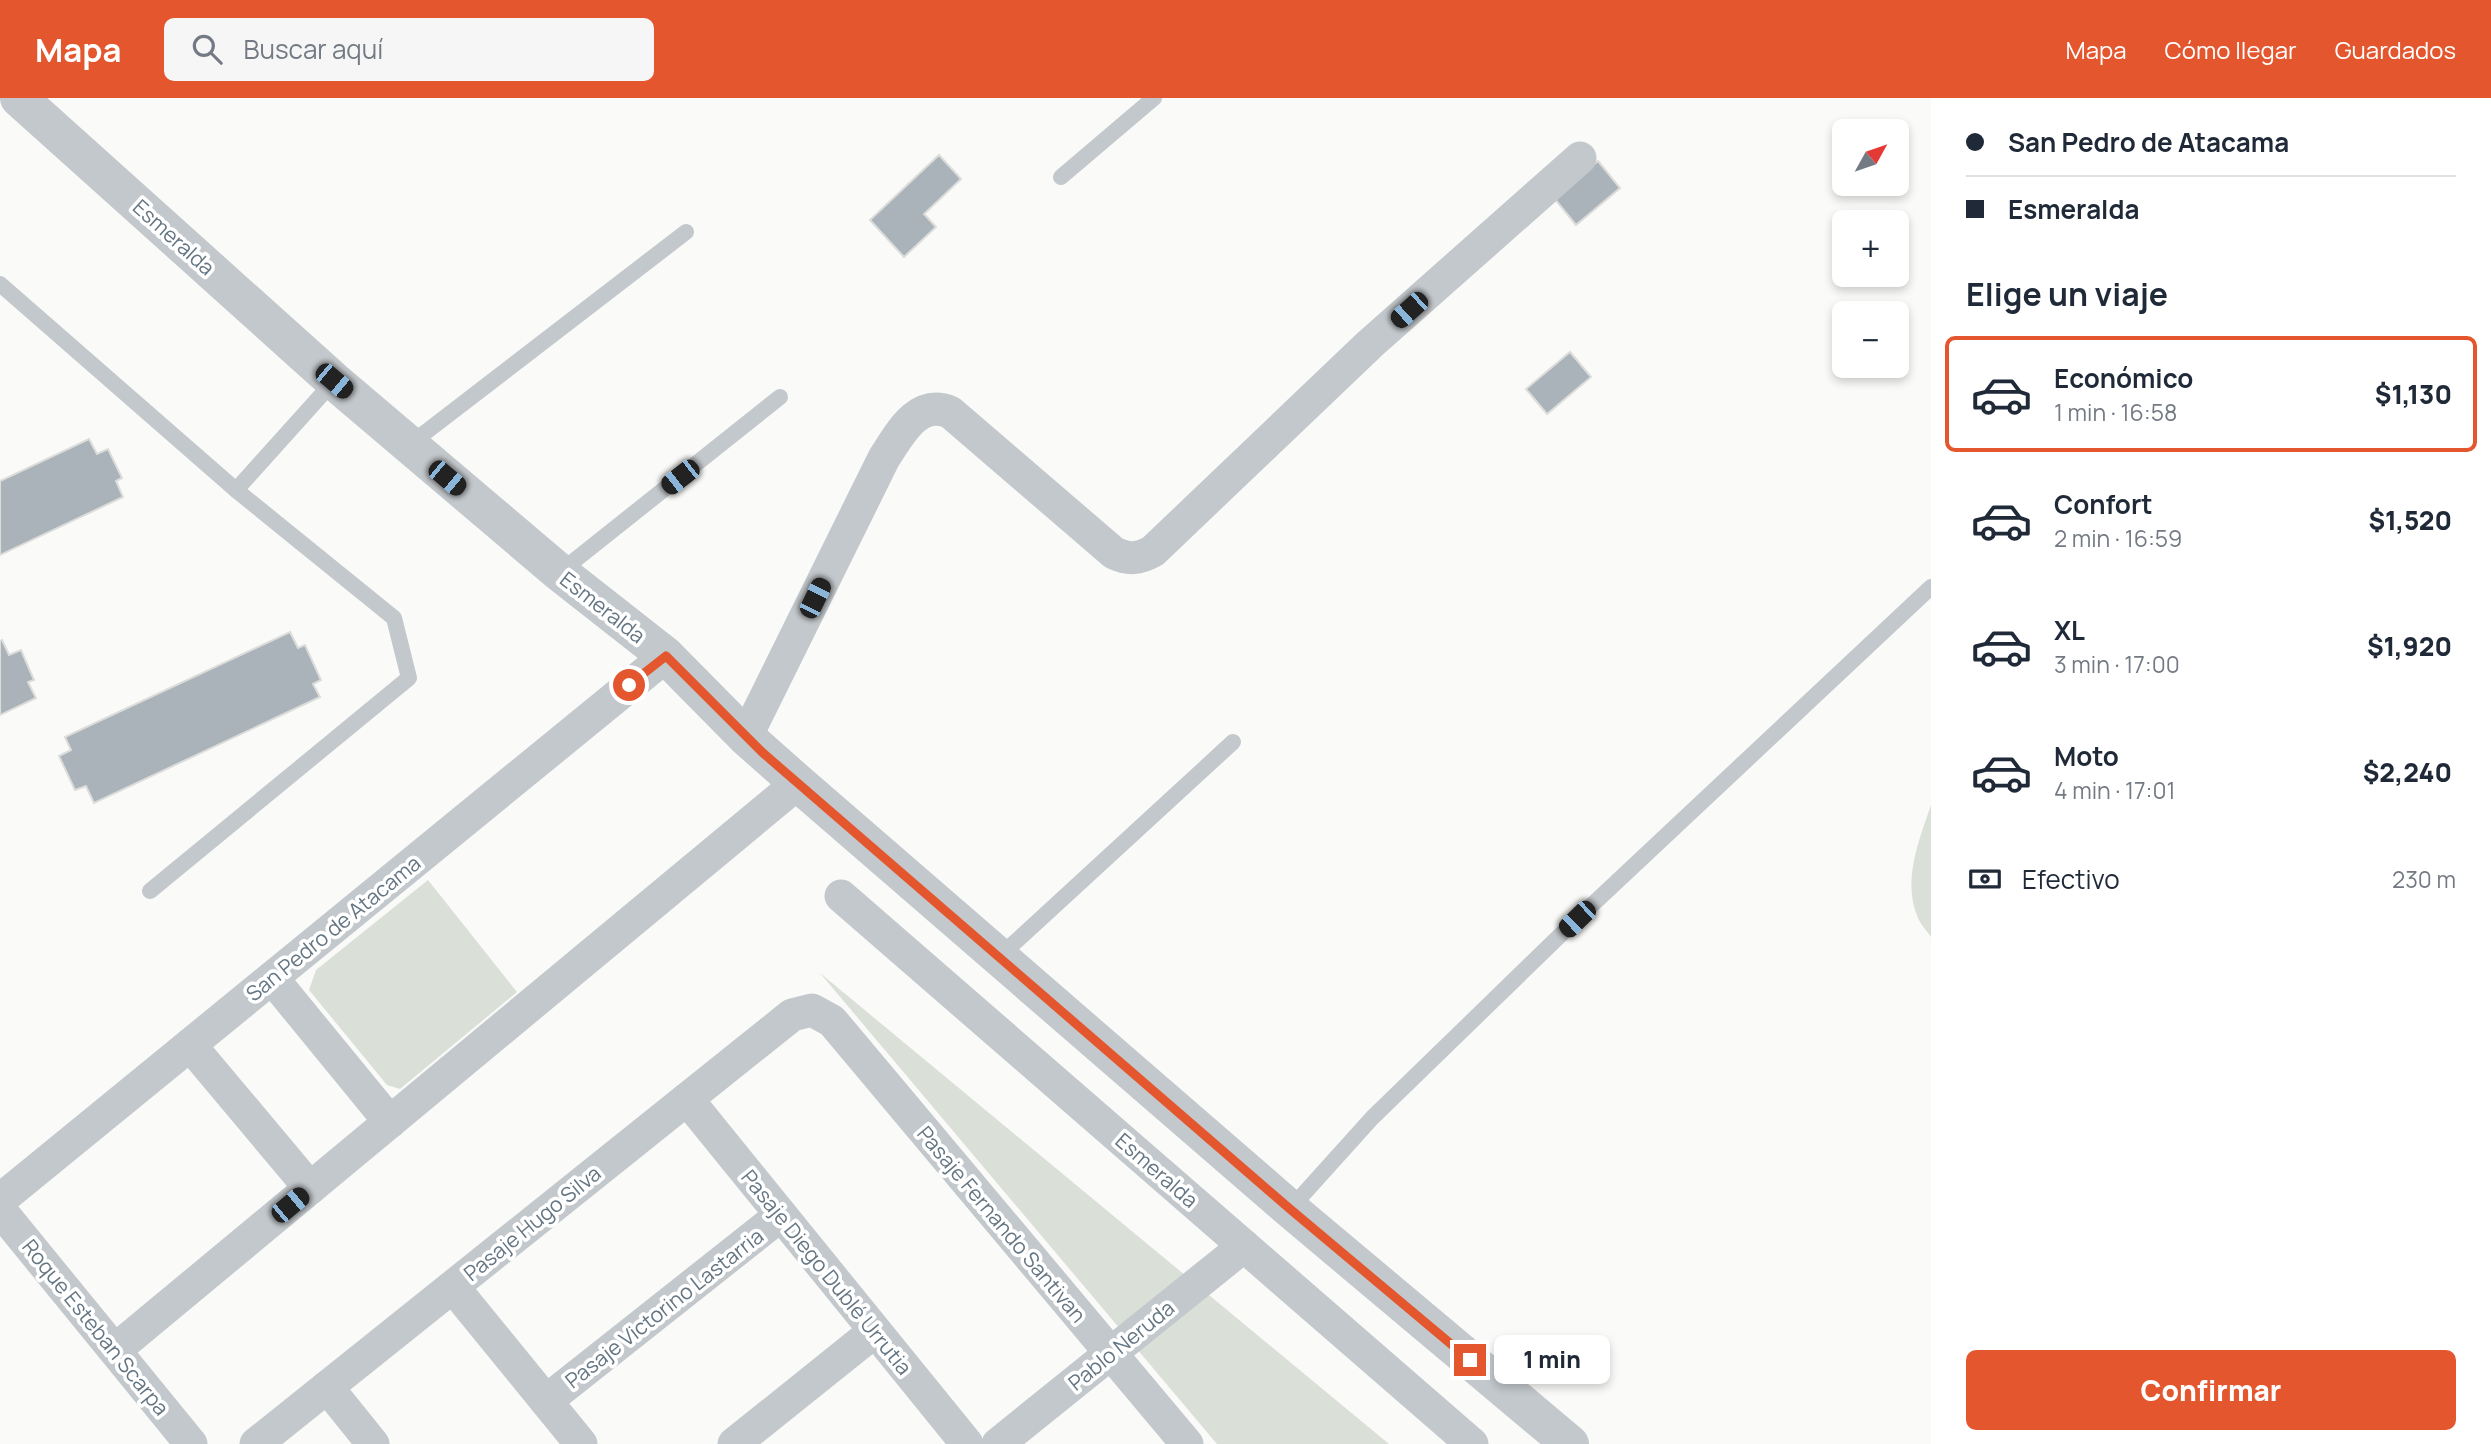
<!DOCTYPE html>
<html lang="es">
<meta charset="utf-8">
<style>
body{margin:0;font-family:Manrope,sans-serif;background:#f6f6f7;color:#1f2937;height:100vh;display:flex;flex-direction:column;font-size:26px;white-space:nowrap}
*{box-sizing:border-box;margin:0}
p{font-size:23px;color:#747a83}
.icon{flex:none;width:38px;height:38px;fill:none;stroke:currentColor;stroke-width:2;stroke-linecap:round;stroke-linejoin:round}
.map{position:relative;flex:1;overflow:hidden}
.panel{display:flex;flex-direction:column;background:#fff;width:560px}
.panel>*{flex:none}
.guide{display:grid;align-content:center;height:154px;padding:0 35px;background:#fff}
.needle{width:46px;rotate:50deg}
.tools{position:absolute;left:1832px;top:21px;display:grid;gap:14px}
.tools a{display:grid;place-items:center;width:77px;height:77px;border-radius:10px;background:#fff;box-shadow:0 4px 10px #0003;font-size:35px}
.end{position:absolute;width:32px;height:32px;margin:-16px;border:9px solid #e4572e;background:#fff;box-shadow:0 0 0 4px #fff}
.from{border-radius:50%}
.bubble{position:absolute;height:49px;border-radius:10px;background:#fff;box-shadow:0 4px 10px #0003;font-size:23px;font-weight:800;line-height:49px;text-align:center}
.car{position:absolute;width:21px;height:42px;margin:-21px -10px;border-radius:9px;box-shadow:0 0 5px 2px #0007;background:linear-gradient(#222 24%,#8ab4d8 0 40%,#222 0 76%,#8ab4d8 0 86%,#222 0)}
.guide b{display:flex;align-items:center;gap:24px;height:66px;font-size:26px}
.guide b+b{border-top:2px solid #e0e1e3}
.guide i{width:18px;height:18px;background:#1f2937}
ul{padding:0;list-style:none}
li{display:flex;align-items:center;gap:21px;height:116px;margin:0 14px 10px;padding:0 21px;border:4px solid transparent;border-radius:10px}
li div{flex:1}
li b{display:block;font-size:26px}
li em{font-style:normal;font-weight:800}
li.current{border-color:#e4572e}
li>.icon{width:63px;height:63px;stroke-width:1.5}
h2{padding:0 35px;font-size:32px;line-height:84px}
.pay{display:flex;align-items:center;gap:18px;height:77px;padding:0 35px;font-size:26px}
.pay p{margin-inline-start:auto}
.cta{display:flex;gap:14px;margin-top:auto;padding:14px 35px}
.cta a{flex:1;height:80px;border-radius:10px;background:#e4572e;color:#fff;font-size:28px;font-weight:800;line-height:80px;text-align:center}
header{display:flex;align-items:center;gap:42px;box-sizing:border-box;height:98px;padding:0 35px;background:#e4572e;color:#fff}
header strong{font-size:33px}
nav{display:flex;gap:38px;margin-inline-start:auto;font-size:24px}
.search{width:490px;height:63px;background:#f6f6f7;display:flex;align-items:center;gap:18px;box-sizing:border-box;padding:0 24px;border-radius:10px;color:#747a83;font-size:26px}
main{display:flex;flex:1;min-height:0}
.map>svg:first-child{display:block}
.green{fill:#dadfd7}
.building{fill:#aab3b9;stroke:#dcdcda;stroke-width:2}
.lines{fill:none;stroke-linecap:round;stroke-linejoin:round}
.service{stroke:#c3c8cc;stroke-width:16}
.minor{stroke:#c3c8cc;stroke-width:33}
.tertiary{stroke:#c3c8cc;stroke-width:38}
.route{stroke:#e4572e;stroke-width:9}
.labels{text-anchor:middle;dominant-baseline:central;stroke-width:7;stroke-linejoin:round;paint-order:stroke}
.street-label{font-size:21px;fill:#657683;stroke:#fff}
</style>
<header>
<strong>Mapa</strong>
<div class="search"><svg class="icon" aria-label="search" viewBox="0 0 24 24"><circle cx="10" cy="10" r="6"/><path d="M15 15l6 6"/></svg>Buscar aquí</div>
<nav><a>Mapa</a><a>Cómo llegar</a><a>Guardados</a></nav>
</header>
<main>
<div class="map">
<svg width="1931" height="1346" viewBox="0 0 1931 1346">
<rect width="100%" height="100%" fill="#fafaf8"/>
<g class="green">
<path d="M1931 707V839C1927 833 1921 827 1918 820 1902 782 1919 743 1931 707Z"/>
<polygon points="428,782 517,894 400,991 387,987 309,892 316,872"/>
<polygon points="820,875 1389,1346 1217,1346"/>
</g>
<g class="building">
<polygon points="939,57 961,81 924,116 936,129 904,159 870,122"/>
<polygon points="1598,63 1620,90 1576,127 1554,100"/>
<polygon points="1570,254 1591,279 1547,316 1526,291"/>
<polygon points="89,341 97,356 108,351 122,380 116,383 123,399 0,457 0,383"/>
<polygon points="290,534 298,550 305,547 321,582 313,586 320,599 94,705 86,688 75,692 59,658 71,652 65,639"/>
<polygon points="2,542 9,557 21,552 34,582 28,584 36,600 0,617 0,543"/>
</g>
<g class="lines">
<g class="service">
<polyline points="1061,79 1154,0"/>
<polyline points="0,186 236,392 394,520 409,580 150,793"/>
<polyline points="409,347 686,134"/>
<polyline points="236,392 334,283"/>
<polyline points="560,474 780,299"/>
<polyline points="999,859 1233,644"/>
<polyline points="1290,1111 1372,1020 1577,821 1931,489"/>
</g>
<g class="minor">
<path d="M746 639 884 360C900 336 917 301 950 314L1114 455C1129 462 1139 461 1153 453L1370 246 1580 60"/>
<polyline points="841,798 1472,1346"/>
<polyline points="272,880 390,1024"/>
<polyline points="190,947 310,1090"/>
<polyline points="687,1001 967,1346"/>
<polyline points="0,1102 666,558"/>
<polyline points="0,1112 191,1346"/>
<polyline points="453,1189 581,1346"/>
<polyline points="115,1252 798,685"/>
<polyline points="327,1289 373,1346"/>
<polyline points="546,1303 781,1117"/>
<polyline points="256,1346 792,917 812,912 832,923 1187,1346"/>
<polyline points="734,1346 875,1233"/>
<polyline points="998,1346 1244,1148"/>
</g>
<polyline class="tertiary" points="19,0 334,283 559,474 666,558 746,639 798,685 1290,1111 1570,1346"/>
</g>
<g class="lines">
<polyline class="route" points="629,587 666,558 763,655 1290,1111 1470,1262"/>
</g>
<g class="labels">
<g class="street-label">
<text transform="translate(174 139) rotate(42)">Esmeralda</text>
<text transform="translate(603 509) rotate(38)">Esmeralda</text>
<text transform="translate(333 830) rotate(-39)">San Pedro de Atacama</text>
<text transform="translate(1157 1072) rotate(41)">Esmeralda</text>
<text transform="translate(532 1125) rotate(-39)">Pasaje Hugo Silva</text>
<text transform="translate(1002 1126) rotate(50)">Pasaje Fernando Santivan</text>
<text transform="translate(827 1174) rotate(51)">Pasaje Diego Dublé Urrutia</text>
<text transform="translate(664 1210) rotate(-38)">Pasaje Victorino Lastarria</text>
<text transform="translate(96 1229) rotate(51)">Roque Esteban Scarpa</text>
<text transform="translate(1121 1247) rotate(-39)">Pablo Neruda</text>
</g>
</g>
</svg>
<div class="tools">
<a><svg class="needle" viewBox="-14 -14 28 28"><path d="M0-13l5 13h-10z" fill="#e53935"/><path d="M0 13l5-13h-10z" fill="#747a83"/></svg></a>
<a>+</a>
<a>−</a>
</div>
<i class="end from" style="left:629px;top:587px"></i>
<i class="end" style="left:1470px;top:1262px"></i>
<div class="bubble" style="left:1494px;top:1237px;width:116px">1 min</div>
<i class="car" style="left:1409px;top:212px;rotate:228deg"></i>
<i class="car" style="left:334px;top:283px;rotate:130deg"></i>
<i class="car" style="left:680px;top:379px;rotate:232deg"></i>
<i class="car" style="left:447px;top:380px;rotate:130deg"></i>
<i class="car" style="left:815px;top:500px;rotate:26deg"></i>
<i class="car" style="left:1577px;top:821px;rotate:226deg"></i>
<i class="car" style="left:290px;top:1107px;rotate:50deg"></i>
</div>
<section class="panel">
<div class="guide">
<b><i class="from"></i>San Pedro de Atacama</b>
<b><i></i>Esmeralda</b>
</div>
<h2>Elige un viaje</h2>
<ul>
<li class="current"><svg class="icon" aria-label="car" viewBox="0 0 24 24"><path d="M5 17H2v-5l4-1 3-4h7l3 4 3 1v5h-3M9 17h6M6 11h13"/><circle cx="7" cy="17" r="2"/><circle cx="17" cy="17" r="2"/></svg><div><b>Económico</b><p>1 min · 16:58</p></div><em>$1,130</em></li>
<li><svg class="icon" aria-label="car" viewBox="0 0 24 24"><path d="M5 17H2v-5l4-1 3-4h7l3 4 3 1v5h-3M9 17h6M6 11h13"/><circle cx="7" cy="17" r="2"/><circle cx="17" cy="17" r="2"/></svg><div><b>Confort</b><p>2 min · 16:59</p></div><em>$1,520</em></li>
<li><svg class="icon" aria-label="car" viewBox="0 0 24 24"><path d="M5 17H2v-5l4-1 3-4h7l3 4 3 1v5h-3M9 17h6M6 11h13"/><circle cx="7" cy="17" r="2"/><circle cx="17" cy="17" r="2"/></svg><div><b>XL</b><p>3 min · 17:00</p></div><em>$1,920</em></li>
<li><svg class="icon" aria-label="car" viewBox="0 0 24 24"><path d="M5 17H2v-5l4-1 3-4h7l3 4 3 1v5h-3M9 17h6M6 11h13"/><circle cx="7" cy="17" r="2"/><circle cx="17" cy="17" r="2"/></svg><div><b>Moto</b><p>4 min · 17:01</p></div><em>$2,240</em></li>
</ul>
<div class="pay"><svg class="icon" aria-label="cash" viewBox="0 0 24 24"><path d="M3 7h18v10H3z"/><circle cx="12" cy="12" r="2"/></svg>Efectivo<p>230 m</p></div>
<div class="cta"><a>Confirmar</a></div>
</section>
</main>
